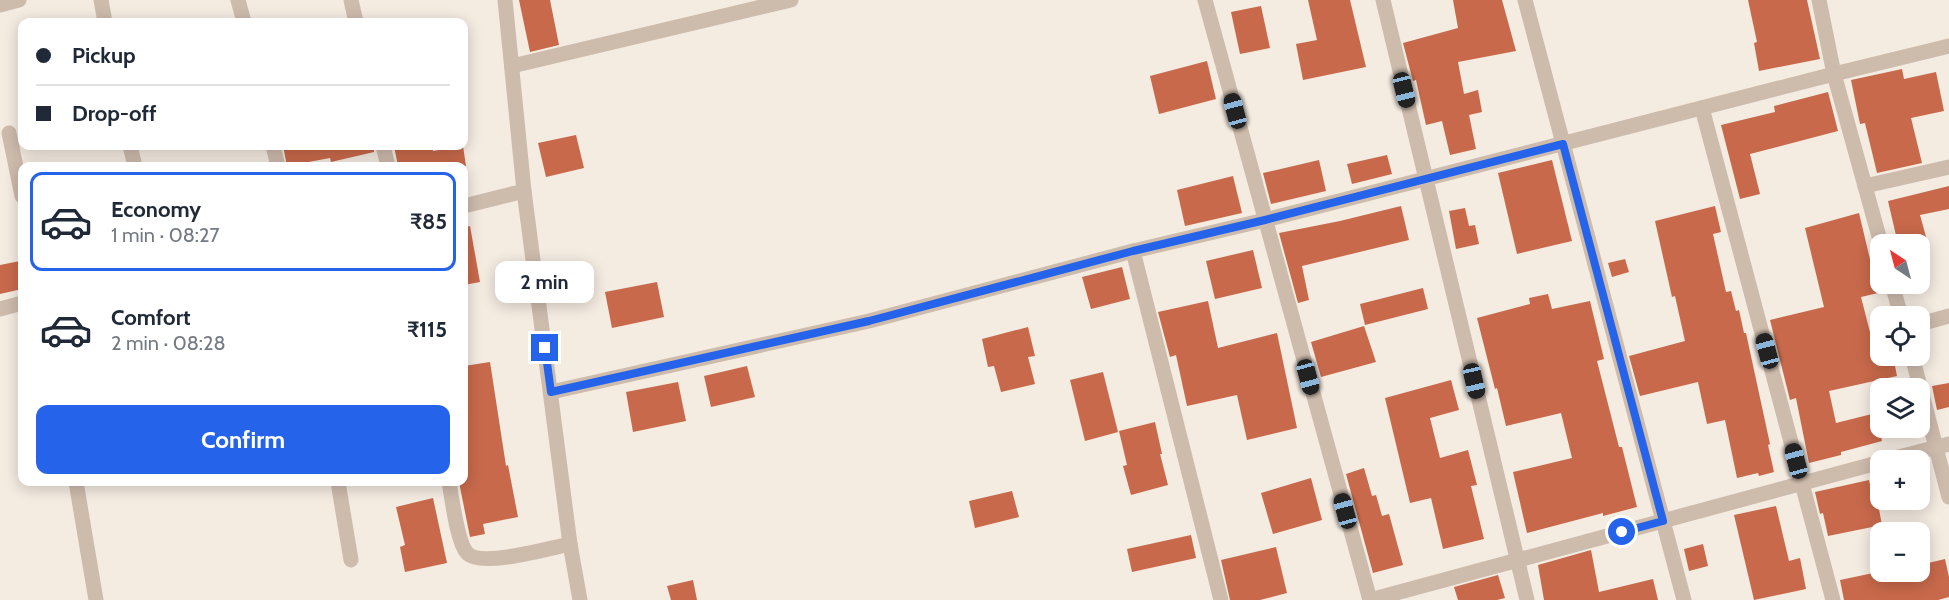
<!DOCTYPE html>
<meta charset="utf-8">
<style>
body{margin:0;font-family:Cabin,sans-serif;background:#f2f2f3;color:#1f2937;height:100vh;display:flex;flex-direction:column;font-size:22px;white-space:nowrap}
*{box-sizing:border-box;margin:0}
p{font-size:20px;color:#747a83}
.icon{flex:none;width:33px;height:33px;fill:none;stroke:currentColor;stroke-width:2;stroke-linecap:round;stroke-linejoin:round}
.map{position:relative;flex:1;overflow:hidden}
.sheet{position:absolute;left:18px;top:162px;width:450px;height:324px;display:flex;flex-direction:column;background:#fff;border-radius:12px;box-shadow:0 3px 15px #0003}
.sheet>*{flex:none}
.top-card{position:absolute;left:18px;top:18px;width:450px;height:132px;border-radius:12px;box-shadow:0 3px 15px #0003;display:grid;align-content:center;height:132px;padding:0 18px;background:#fff}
.needle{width:39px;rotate:324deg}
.buttons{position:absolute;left:1870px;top:234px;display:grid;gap:12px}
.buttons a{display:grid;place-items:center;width:60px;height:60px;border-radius:12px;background:#fff;box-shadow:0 3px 15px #0003;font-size:30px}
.end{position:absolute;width:27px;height:27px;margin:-14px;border:8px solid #2563eb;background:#fff;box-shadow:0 0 0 3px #fff}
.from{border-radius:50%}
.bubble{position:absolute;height:42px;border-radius:12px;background:#fff;box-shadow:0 3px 15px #0003;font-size:20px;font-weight:700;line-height:42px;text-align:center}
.car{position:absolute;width:18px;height:36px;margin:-18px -9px;border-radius:8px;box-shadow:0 0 4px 2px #0007;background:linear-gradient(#222 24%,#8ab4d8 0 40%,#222 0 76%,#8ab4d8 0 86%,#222 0)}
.top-card b{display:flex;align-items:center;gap:21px;height:57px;font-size:22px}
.top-card b+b{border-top:2px solid #e0e1e3}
.top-card i{width:15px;height:15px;background:#1f2937}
ul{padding:10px 0 0;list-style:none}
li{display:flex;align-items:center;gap:18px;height:99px;margin:0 12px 9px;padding:0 6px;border:3px solid transparent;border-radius:12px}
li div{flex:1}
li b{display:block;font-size:22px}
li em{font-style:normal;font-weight:700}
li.on{border-color:#2563eb}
li>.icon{width:54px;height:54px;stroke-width:1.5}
.primary-button{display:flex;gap:12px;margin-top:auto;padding:12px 18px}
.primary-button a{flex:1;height:69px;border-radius:12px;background:#2563eb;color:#fff;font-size:24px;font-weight:700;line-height:69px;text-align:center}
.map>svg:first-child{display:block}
.building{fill:#c8694b}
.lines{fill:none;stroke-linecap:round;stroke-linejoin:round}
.minor{stroke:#cdbbac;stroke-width:15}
.tertiary{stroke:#cdbbac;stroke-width:15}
.route{stroke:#2563eb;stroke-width:8}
</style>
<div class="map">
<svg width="1949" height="600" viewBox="0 0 1949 600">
<rect width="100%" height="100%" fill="#f4ebe1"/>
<g class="building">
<polygon points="519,0 550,0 559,45 530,52"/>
<polygon points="1308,0 1350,0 1366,67 1303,80 1296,44 1317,40"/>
<polygon points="1453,0 1502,0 1516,51 1458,62 1464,94 1478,90 1482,112 1469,115 1476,149 1450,155 1442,121 1426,125 1416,80 1413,81 1403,43 1458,28"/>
<polygon points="1748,0 1807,0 1820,59 1759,71 1754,43 1757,42"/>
<polygon points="1261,6 1270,48 1240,54 1231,12"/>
<polygon points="1207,61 1216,99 1159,114 1150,76"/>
<polygon points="1902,69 1904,79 1936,72 1944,111 1911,118 1922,163 1877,173 1865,123 1860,124 1851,80"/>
<polygon points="1828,92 1838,131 1750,154 1760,194 1740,199 1721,125 1775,112 1774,106"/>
<polygon points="576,135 584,168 546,177 538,143"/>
<polygon points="283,146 374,146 374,152 331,162 330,158 287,166"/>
<polygon points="394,146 432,146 433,151 463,146 466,166 398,166"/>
<polygon points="1387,155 1392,174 1352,184 1347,164"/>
<polygon points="1319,160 1326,191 1271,204 1263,173"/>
<polygon points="1552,160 1572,241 1517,254 1498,173"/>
<polygon points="1233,176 1242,213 1185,226 1177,190"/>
<polygon points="1949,186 1949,209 1920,215 1928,244 1898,244 1888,201"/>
<polygon points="1401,206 1409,240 1302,266 1309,300 1298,303 1279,233 1340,221"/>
<polygon points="1715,206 1721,232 1713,234 1726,292 1731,291 1736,311 1739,310 1744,333 1746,333 1770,444 1768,445 1774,472 1759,476 1758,473 1737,478 1725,420 1707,424 1698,382 1640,396 1629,356 1685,341 1675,296 1672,297 1655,221"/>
<polygon points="1465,208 1469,226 1475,225 1479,244 1456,249 1449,211"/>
<polygon points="1859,213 1878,293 1861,297 1872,340 1881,338 1881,356 1893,356 1897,376 1829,391 1836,423 1876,413 1882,441 1841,452 1841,455 1809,463 1796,398 1790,400 1770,320 1824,307 1805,228"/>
<polygon points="470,226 480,282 464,285 464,227"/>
<polygon points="1253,250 1262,288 1215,299 1206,261"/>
<polygon points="1625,259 1629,272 1612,277 1608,263"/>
<polygon points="20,261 22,289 0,294 0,265"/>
<polygon points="1122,267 1130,299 1091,309 1082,277"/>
<polygon points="657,282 664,317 612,328 605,292"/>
<polygon points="1423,288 1428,309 1365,325 1360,304"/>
<polygon points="1548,294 1552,309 1590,301 1604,359 1597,361 1619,447 1622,447 1637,507 1603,516 1603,513 1527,533 1513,472 1572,458 1561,413 1506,426 1497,388 1495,389 1477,318 1530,304 1529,298"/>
<polygon points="1208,301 1218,348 1277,333 1297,428 1247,440 1237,395 1187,406 1176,355 1170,357 1158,312"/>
<polygon points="1364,326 1376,362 1321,377 1311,342"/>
<polygon points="1028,327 1035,356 1028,357 1035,384 1001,392 994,366 988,367 982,339"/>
<polygon points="490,362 506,466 508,465 518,517 483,524 485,534 470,537 459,482 464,482 464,366"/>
<polygon points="747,366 755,397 711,407 704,376"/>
<polygon points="1103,372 1118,432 1085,441 1070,380"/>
<polygon points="1451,380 1459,410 1430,418 1440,458 1468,450 1477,485 1471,486 1484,539 1443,549 1431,498 1410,503 1385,398"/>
<polygon points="678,382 686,421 633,432 626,392"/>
<polygon points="1949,383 1949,407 1937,410 1932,386"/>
<polygon points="1155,422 1162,454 1160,454 1168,485 1131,495 1123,466 1127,465 1119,431"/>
<polygon points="1364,468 1372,496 1376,495 1382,516 1389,514 1403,565 1373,573 1346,474"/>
<polygon points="1311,478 1322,520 1273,534 1261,493"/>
<polygon points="1869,480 1874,505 1878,504 1882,525 1828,536 1823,513 1820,514 1815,492"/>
<polygon points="1012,491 1019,517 975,528 969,501"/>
<polygon points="433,498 447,563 405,572 400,547 405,545 396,507"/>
<polygon points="1776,506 1789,561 1800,558 1806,589 1754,600 1734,515"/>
<polygon points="1191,535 1196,558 1132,572 1127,549"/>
<polygon points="1703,544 1708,566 1689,571 1684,549"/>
<polygon points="1276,547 1287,593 1260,600 1230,600 1221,560"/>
<polygon points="1591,550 1599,592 1653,579 1658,600 1544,600 1538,565"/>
<polygon points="1945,559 1949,577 1949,597 1938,600 1844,600 1840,580 1878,572 1920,572 1920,565"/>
<polygon points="1498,575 1505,598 1497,600 1458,600 1454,587"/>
<polygon points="693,580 697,600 671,600 667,586"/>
</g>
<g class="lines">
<g class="minor">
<polyline points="101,0 105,22"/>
<polyline points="238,0 244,22"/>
<polyline points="351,0 356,22"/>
<polyline points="1205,0 1370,600"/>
<polyline points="1383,0 1527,600"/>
<polyline points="1525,0 1684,600"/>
<polyline points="1819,0 1834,74 1949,46"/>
<polyline points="0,5 19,0"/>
<polyline points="512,66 791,0"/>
<polyline points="1702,108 1833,600"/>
<polyline points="9,133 22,196"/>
<polyline points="130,146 135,166"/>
<polyline points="273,146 278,166"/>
<polyline points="383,146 388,166"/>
<polyline points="1865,186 1949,167"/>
<polyline points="464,206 524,191"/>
<polyline points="1892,284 1901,316"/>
<polyline points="0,309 22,303"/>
<polyline points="1920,324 1949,316"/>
<polyline points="1912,356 1949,497"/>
<polyline points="551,392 869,321 1133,251"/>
<polyline points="1887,460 1949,444"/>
<polyline points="76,482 96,600"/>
<polyline points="338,482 351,560"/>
<path d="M449 482C452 498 457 542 467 553 481 568 550 548 570 544"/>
<polyline points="1221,600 1133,251 1265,220 1834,74 1881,244"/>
<polyline points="1370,600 1881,462"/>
</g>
<polyline class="tertiary" points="505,0 524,191 570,544 580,600"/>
</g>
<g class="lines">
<polyline class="route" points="545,348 551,392 869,321 1133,251 1265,220 1563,144 1663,521 1622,532"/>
</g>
</svg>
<div class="buttons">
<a><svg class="needle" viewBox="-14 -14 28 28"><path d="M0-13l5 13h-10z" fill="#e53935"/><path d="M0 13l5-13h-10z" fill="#747a83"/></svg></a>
<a><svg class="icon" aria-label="locate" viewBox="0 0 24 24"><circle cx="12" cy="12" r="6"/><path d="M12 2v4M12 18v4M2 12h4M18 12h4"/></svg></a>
<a><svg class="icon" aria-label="layers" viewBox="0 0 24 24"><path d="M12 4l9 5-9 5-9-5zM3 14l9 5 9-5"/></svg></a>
<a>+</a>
<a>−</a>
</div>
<i class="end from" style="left:1622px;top:532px"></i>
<i class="end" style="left:545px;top:348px"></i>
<div class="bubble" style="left:495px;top:261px;width:99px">2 min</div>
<i class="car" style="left:1404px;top:90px;rotate:166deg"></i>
<i class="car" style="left:1235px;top:111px;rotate:345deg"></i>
<i class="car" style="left:1767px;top:351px;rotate:345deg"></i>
<i class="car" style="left:1308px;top:377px;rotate:165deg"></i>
<i class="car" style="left:1474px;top:381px;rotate:167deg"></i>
<i class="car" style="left:1796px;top:461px;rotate:345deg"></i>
<i class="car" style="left:1345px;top:511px;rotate:345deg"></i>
<div class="top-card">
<b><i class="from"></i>Pickup</b>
<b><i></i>Drop-off</b>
</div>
<section class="sheet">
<ul>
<li class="on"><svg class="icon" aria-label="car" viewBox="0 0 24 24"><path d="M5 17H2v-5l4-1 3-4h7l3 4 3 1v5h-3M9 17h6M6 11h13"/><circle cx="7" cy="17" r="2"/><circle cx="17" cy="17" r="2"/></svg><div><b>Economy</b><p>1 min · 08:27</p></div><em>₹85</em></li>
<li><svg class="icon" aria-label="car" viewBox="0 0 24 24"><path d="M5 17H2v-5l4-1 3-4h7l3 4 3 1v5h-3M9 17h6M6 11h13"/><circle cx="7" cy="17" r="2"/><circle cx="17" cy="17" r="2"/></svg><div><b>Comfort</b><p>2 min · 08:28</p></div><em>₹115</em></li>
</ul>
<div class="primary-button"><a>Confirm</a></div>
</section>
</div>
